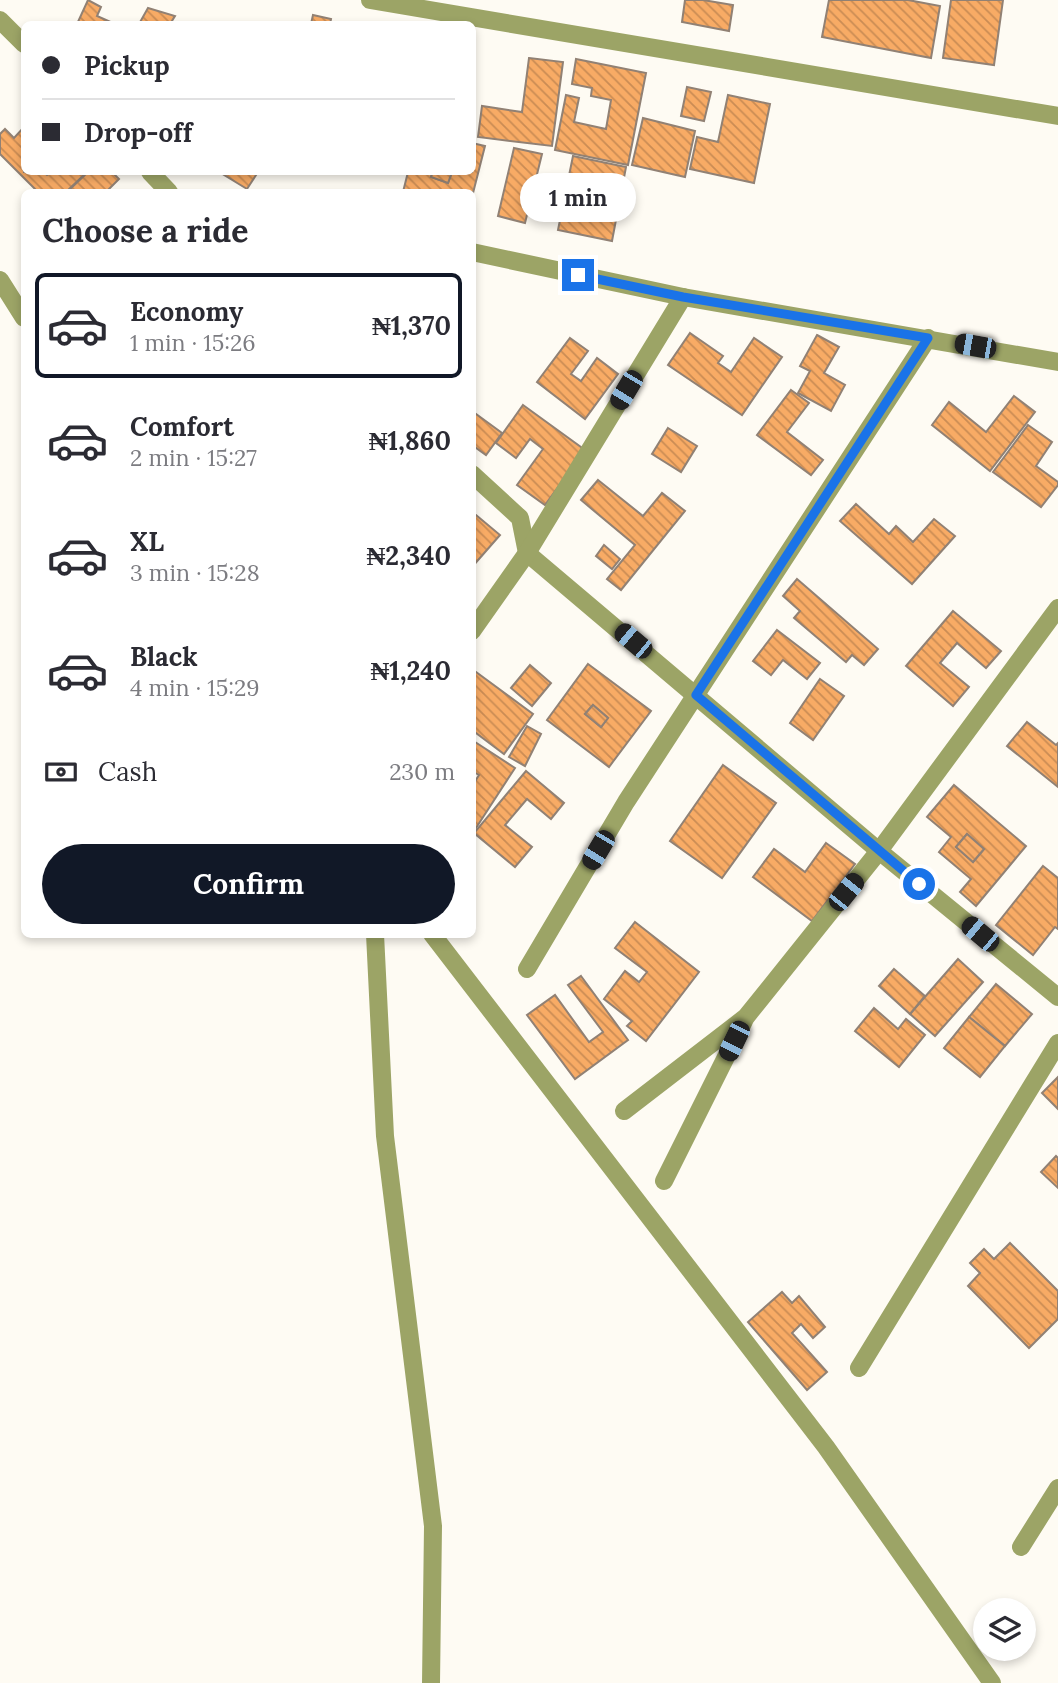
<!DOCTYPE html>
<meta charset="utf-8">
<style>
body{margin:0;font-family:Lora,serif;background:#f7f7f7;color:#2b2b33;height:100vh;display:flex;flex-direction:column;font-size:26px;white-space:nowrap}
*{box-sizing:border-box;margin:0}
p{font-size:23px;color:#7c7c81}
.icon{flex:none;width:38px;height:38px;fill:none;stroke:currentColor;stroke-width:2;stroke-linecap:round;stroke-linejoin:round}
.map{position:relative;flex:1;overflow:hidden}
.panel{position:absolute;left:21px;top:189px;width:455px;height:749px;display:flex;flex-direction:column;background:#fff;border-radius:10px;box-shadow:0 4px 10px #0003}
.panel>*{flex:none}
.guide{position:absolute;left:21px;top:21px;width:455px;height:154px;border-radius:10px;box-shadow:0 4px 10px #0003;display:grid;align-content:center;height:154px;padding:0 21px;background:#fff}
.fabs{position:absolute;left:973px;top:1598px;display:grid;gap:14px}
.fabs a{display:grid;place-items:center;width:63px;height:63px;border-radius:50%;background:#fff;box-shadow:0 4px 10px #0003;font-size:35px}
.end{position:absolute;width:32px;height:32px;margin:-16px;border:9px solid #1a73e8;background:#fff;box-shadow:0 0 0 4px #fff}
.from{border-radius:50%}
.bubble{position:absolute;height:49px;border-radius:24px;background:#fff;box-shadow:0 4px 10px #0003;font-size:23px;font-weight:700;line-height:49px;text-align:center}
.car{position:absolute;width:21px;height:42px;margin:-21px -10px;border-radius:9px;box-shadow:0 0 5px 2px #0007;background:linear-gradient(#222 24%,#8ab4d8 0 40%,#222 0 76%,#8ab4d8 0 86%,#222 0)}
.guide b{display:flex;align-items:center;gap:24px;height:66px;font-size:26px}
.guide b+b{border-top:2px solid #e1e1e2}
.guide i{width:18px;height:18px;background:#2b2b33}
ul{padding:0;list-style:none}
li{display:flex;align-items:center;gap:21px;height:105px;margin:0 14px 10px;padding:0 7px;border:4px solid transparent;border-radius:10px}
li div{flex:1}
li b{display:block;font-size:26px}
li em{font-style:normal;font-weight:700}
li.selected{border-color:#111827}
li>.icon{width:63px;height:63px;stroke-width:1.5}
h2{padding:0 21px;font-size:32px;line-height:84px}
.pay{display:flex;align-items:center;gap:18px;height:77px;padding:0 21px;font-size:26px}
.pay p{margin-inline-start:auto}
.action{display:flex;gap:14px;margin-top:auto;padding:14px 21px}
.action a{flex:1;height:80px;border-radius:42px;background:#111827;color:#fff;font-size:28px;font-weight:700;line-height:80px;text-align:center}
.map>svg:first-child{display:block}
.building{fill:url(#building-back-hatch);stroke:#918174;stroke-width:2;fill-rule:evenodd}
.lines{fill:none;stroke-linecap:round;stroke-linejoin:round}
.minor{stroke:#9ca466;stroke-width:18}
.route{stroke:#1a73e8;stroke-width:9}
</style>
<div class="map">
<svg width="1058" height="1683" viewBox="0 0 1058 1683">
<defs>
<pattern id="building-back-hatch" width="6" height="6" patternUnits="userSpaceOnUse" patternTransform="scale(1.75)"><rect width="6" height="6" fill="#f8ab65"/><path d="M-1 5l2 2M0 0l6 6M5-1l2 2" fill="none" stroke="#ca8c54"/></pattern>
</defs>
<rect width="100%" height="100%" fill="#fefbf3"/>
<g class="building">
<polygon points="88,0 101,7 97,16 115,24 77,24"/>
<polygon points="685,0 703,0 733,5 729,31 682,22"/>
<polygon points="829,0 908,0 940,6 931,58 822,37"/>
<polygon points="951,0 1003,0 994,65 943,58"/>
<polygon points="148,8 175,16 170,24 139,24"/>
<polygon points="313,15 331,19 330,24 311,24"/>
<polygon points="529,58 563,62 552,146 478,137 482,106 522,112"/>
<polygon points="576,59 646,73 628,165 555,150 566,95 579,98 574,122 606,129 611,100 591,96 592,88 572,84"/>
<polygon points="687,87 711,92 704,121 681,116"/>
<polygon points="728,95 770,104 754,183 690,169 697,137 718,142"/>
<polygon points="643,118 695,131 685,177 632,165"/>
<polygon points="24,127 24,172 43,172 47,175 51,172 87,172 66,192 38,192 0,154 0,134 5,129 14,138"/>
<polygon points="472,143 485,146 472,197 472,192 403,192 408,172 433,172 431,177 448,183 452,172 472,172"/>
<polygon points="514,148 542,154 525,223 498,216"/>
<path d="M573 156 626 167 612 241 558 230ZM581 176 598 179 592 211 576 208Z"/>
<polygon points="88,172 112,172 119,179 106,192 67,192"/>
<polygon points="222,172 258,172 247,189 221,173"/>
<polygon points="433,172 452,172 448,183 431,177"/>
<polygon points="581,176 598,179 592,211 576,208"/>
<polygon points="690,333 723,356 718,363 731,372 754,338 782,357 742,415 668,365"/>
<polygon points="817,335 839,347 824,373 845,385 831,411 798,393 810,371 800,366"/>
<polygon points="570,338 588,351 571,374 581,381 597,358 618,374 585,419 537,382"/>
<polygon points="791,390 809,403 787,432 823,460 811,475 757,435"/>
<polygon points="1014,396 1035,412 990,471 932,425 949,402 986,432"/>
<polygon points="523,405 585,450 545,505 517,485 543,449 530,439 516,458 496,443"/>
<polygon points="472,411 502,433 486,455 472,445"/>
<polygon points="1028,425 1052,442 1036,466 1058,482 1058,485 1041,507 993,472"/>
<polygon points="668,428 697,446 681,472 652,454"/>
<polygon points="598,480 643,516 662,493 685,511 621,590 607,579 635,545 581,500"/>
<polygon points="856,504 889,534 896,526 913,542 934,519 955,536 912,584 840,521"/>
<polygon points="476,515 500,535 472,567 472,519"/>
<polygon points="604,545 620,559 612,569 596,556"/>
<polygon points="797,579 878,649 864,665 852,655 846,662 794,618 800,611 783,596"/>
<polygon points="953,611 1001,651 986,668 957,643 940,663 969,687 953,706 906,666"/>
<polygon points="777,630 820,663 807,679 783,660 771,675 753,661"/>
<path d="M588 664 651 711 609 767 547 720ZM593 705 608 718 601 727 585 714Z"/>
<polygon points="530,665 551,683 532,706 511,688"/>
<polygon points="472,669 533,714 504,754 472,730"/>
<polygon points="820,679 844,696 813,740 790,723"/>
<polygon points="593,705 608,718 601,727 585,714"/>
<polygon points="1027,722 1056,745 1058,743 1058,787 1007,746"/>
<polygon points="527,726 541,734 525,766 509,757"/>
<polygon points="472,740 515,768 476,828 472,826 472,786 479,775 472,771"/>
<polygon points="723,765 776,803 722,878 670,841"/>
<polygon points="526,771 564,803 551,819 527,799 505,825 532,847 515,867 474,833"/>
<path d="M954 785 1026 846 976 906 960 892 971 879 939 852 951 837 927 817ZM967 834 984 849 973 862 956 847Z"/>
<polygon points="967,834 984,849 973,862 956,847"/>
<polygon points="826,843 855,864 812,921 753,877 774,849 805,872"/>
<polygon points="1043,866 1058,878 1058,929 1055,927 1033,955 996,925"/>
<polygon points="635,922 699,972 646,1041 627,1026 632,1021 604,999 625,971 639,982 647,972 615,948"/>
<polygon points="958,959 983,982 935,1036 910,1014"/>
<polygon points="894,969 925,996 910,1014 879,986"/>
<polygon points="581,976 628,1040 575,1079 527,1015 555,995 589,1042 603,1032 568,985"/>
<polygon points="996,984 1032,1014 1005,1046 969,1017"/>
<polygon points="874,1008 898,1029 906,1019 925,1035 899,1067 855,1031"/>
<polygon points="969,1017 1005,1046 980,1077 944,1048"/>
<polygon points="1058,1077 1058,1109 1042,1093"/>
<polygon points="1056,1156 1058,1158 1058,1188 1041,1172"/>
<polygon points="1010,1243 1058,1291 1058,1319 1029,1348 968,1286 980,1273 970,1263 984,1249 994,1259"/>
<polygon points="782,1292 792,1303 799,1296 825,1327 813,1338 801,1324 792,1333 827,1372 807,1390 748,1322"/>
</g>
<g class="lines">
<g class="minor">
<polyline points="370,0 1058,116"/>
<polyline points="0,20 24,44"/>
<polyline points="150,172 169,192"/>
<polyline points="472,252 683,297 1058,362"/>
<polyline points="0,280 24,318"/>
<polyline points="472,474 520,518 527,553 879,851 1058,997"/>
<polyline points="472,631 527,553 683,297"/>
<polyline points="375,934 385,1136 433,1526 431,1683"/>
<polyline points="432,934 826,1447 992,1683"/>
<polyline points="527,969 626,802 928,338"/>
<polyline points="624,1111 746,1017 879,851 1058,608"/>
<polyline points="664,1181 744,1021"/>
<polyline points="859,1368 1058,1043"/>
<polyline points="1021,1547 1058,1488"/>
</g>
</g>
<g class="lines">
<polyline class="route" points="578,275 683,297 928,338 696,695 919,884"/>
</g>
</svg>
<div class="fabs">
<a><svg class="icon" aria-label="layers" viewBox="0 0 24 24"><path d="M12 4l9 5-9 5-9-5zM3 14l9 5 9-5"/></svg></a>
</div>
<i class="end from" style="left:919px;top:884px"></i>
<i class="end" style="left:578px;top:275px"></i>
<div class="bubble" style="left:520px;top:173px;width:116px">1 min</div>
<i class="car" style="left:975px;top:346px;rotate:280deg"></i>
<i class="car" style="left:626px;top:390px;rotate:211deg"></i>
<i class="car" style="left:633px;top:641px;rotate:310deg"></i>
<i class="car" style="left:598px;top:850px;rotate:211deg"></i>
<i class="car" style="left:846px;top:892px;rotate:39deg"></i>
<i class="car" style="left:980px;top:934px;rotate:310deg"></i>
<i class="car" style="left:734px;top:1041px;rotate:206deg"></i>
<div class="guide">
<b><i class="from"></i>Pickup</b>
<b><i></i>Drop-off</b>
</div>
<section class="panel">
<h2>Choose a ride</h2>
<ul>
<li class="selected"><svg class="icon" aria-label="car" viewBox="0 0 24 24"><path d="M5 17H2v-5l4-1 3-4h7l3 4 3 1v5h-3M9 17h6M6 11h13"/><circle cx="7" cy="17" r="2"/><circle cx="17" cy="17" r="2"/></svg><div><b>Economy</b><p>1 min · 15:26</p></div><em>₦1,370</em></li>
<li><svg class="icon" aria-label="car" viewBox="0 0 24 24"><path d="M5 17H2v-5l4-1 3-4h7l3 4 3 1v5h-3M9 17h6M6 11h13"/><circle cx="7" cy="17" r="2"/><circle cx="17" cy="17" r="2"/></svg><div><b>Comfort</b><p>2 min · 15:27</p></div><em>₦1,860</em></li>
<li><svg class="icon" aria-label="car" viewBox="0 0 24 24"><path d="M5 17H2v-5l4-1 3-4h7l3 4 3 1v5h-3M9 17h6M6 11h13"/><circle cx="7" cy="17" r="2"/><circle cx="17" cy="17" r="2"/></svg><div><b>XL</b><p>3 min · 15:28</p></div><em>₦2,340</em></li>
<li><svg class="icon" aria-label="car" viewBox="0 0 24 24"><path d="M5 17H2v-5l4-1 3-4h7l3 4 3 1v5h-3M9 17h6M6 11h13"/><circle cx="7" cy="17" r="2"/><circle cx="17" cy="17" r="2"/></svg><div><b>Black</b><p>4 min · 15:29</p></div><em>₦1,240</em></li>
</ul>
<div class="pay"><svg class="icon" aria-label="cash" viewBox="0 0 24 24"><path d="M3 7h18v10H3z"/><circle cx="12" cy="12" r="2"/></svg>Cash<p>230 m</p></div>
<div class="action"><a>Confirm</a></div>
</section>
</div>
